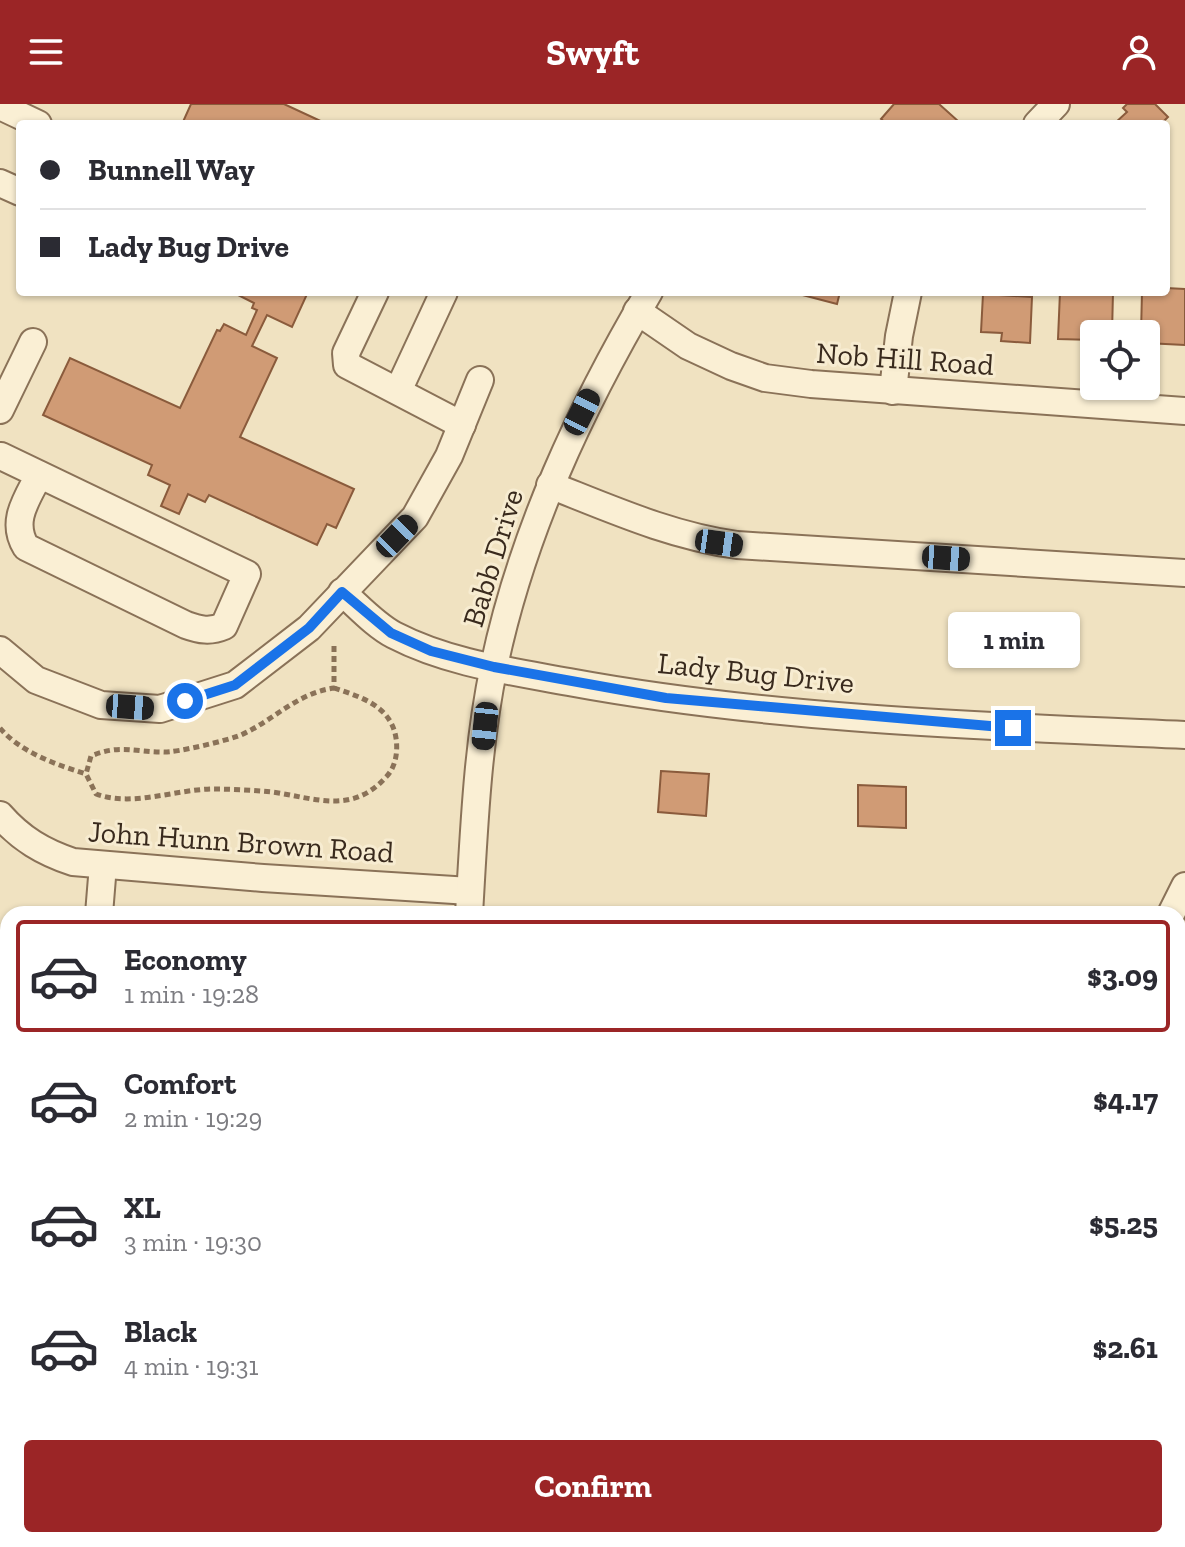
<!DOCTYPE html>
<meta charset="utf-8">
<style>
body{margin:0;font-family:"Zilla Slab",serif;background:#f7f7f7;color:#2b2b33;height:100vh;display:flex;flex-direction:column;font-size:30px;white-space:nowrap}
*{box-sizing:border-box;margin:0}
p{font-size:26px;color:#7c7c81}
.icon{flex:none;width:44px;height:44px;fill:none;stroke:currentColor;stroke-width:2;stroke-linecap:round;stroke-linejoin:round}
.map{position:relative;flex:1;overflow:hidden}
.sheet{position:absolute;left:0px;top:802px;width:1186px;height:642px;display:flex;flex-direction:column;background:#fff;border-radius:24px 24px 0 0;box-shadow:0 2px 6px #0004}
.sheet>*{flex:none}
.hud{position:absolute;left:16px;top:16px;width:1154px;height:176px;border-radius:8px;box-shadow:0 2px 6px #0004;display:grid;align-content:center;height:176px;padding:0 24px;background:#fff}
.controls{position:absolute;left:1080px;top:216px;display:grid;gap:16px}
.controls a{display:grid;place-items:center;width:80px;height:80px;border-radius:8px;background:#fff;box-shadow:0 2px 6px #0004;font-size:40px}
.end{position:absolute;width:36px;height:36px;margin:-18px;border:10px solid #1a73e8;background:#fff;box-shadow:0 0 0 4px #fff}
.from{border-radius:50%}
.bubble{position:absolute;height:56px;border-radius:8px;background:#fff;box-shadow:0 2px 6px #0004;font-size:26px;font-weight:700;line-height:56px;text-align:center}
.car{position:absolute;width:24px;height:48px;margin:-24px -12px;border-radius:10px;box-shadow:0 0 6px 2px #0007;background:linear-gradient(#222 24%,#8ab4d8 0 40%,#222 0 76%,#8ab4d8 0 86%,#222 0)}
.hud b{display:flex;align-items:center;gap:28px;height:76px;font-size:30px}
.hud b+b{border-top:2px solid #e1e1e2}
.hud i{width:20px;height:20px;background:#2b2b33}
ul{padding:14px 0 0;list-style:none}
li{display:flex;align-items:center;gap:24px;height:112px;margin:0 16px 12px;padding:0 8px;border:4px solid transparent;border-radius:8px}
li div{flex:1}
li b{display:block;font-size:30px}
li em{font-style:normal;font-weight:700}
li.current{border-color:#9b2526}
li>.icon{width:72px;height:72px;stroke-width:1.5}
.primary-button{display:flex;gap:16px;margin-top:auto;padding:16px 24px}
.primary-button a{flex:1;height:92px;border-radius:8px;background:#9b2526;color:#fff;font-size:32px;font-weight:700;line-height:92px;text-align:center}
header{display:flex;justify-content:space-between;align-items:center;height:104px;padding:0 24px;background:#9b2526;color:#fff;font-size:36px;font-weight:700}
.map>svg:first-child{display:block}
.building{fill:#d09b75;stroke:#8a5b3c;stroke-width:2}
.lines{fill:none;stroke-linecap:round;stroke-linejoin:round}
.minor-casing{stroke:#8a7258;stroke-width:30}
.path{stroke:#8a7258;stroke-width:5;stroke-dasharray:6 4;stroke-linecap:butt}
.minor{stroke:#faefd4;stroke-width:26}
.route{stroke:#1a73e8;stroke-width:10}
.labels{text-anchor:middle;dominant-baseline:central;stroke-width:6;stroke-linejoin:round;paint-order:stroke}
.street-label{font-size:30px;fill:#392a1d;stroke:#f7ecd1}
</style>
<header><svg class="icon" aria-label="menu" viewBox="0 0 24 24"><path d="M4 6h16M4 12h16M4 18h16"/></svg>Swyft<svg class="icon" aria-label="person" viewBox="0 0 24 24"><circle cx="12" cy="8" r="4"/><path d="M4 21q1-7 8-7t8 7"/></svg></header>
<div class="map">
<svg width="1185" height="1443" viewBox="0 0 1185 1443">
<rect width="100%" height="100%" fill="#f0e2c1"/>
<g class="building">
<polygon points="191,0 284,0 327,20 182,20"/>
<polygon points="894,0 939,0 958,17 955,20 887,20 881,15"/>
<polygon points="1127,0 1155,0 1168,13 1161,20 1114,20 1127,8 1123,4"/>
<polygon points="1166,184 1185,185 1185,241 1146,239 1146,230 1141,230 1142,188 1166,188"/>
<polygon points="239,188 308,188 292,223 267,211 252,242 277,254 240,333 354,385 336,424 327,420 317,441 209,391 205,398 188,390 179,410 161,402 170,381 148,371 152,361 43,311 70,254 180,304 217,226 220,227 224,220 246,231 257,206 252,204 254,199 238,191"/>
<polygon points="791,188 840,188 837,200"/>
<polygon points="1060,188 1113,188 1112,230 1094,230 1094,236 1058,235"/>
<polygon points="983,190 1032,193 1030,239 1001,237 1002,229 981,228"/>
<polygon points="661,667 709,670 706,712 658,708"/>
<polygon points="858,681 906,683 906,724 858,722"/>
</g>
<g class="lines">
<defs>
<g id="minor">
<polyline points="0,2 38,20"/>
<polyline points="1037,20 1056,0"/>
<polyline points="0,79 20,88"/>
<polyline points="375,188 346,249 347,261 462,321"/>
<polyline points="637,207 688,242 731,262 765,274 811,280 1185,307"/>
<polyline points="398,287 444,188"/>
<polyline points="893,287 899,232 908,188"/>
<polyline points="0,306 33,238"/>
<path d="M0 353 1 352 247 470 224 522C210 528 200 526 186 521L26 443C10 417 27 395 39 371"/>
<path d="M550 381C611 405 671 432 737 441L1185 469"/>
<path d="M342 488C358 502 375 521 394 531 448 559 510 567 569 578 769 615 982 622 1185 631"/>
<polyline points="0,546 36,576 101,601 160,605 235,581 309,524 415,413 449,352 480,276"/>
<path d="M0 711C21 735 43 748 73 758L263 774 470 787"/>
<polyline points="99,810 103,761"/>
<path d="M469 810C474 728 477 643 494 562 522 429 580 305 649 188"/>
<polyline points="1171,810 1185,782"/>
<polyline points="1178,884 1185,874"/>
<polyline points="1178,932 1185,936"/>
<polyline points="0,970 8,960"/>
<polyline points="0,1029 8,1035"/>
<polyline points="0,1424 8,1425"/>
<polyline points="177,1436 220,1436"/>
<polyline points="280,1436 291,1443"/>
<polyline points="804,1436 912,1443"/>
<polyline points="35,1443 36,1436"/>
<polyline points="115,1443 115,1436"/>
<polyline points="422,1443 422,1436"/>
<polyline points="701,1443 701,1436"/>
<polyline points="940,1443 940,1436"/>
<polyline points="1015,1443 1016,1436"/>
<polyline points="1061,1443 1061,1436"/>
</g>
</defs>
<use href="#minor" class="minor-casing"/>
<g class="path">
<polyline points="334,542 334,584"/>
<path d="M334 584C361 593 391 602 396 634 398 647 396 663 386 673 352 711 315 694 272 688 252 686 231 685 211 685 173 686 132 703 96 690L86 670 91 652C120 640 134 648 163 648 176 649 229 636 241 631 274 616 297 589 334 584Z"/>
<path d="M0 624C20 648 57 661 86 670"/>
</g>
<use href="#minor" class="minor"/>
</g>
<g class="lines">
<polyline class="route" points="185,597 235,581 309,524 342,488 391,529 431,547 494,563 666,594 1013,624"/>
</g>
<g class="labels">
<g class="street-label">
<text transform="translate(905 255) rotate(4)">Nob Hill Road</text>
<text transform="translate(493 454) rotate(-73)">Babb Drive</text>
<text transform="translate(756 569) rotate(6)">Lady Bug Drive</text>
<text transform="translate(241 738) rotate(4)">John Hunn Brown Road</text>
</g>
</g>
</svg>
<div class="controls">
<a><svg class="icon" aria-label="locate" viewBox="0 0 24 24"><circle cx="12" cy="12" r="6"/><path d="M12 2v4M12 18v4M2 12h4M18 12h4"/></svg></a>
</div>
<i class="end from" style="left:185px;top:597px"></i>
<i class="end" style="left:1013px;top:624px"></i>
<div class="bubble" style="left:948px;top:508px;width:132px">1 min</div>
<i class="car" style="left:582px;top:308px;rotate:27deg"></i>
<i class="car" style="left:397px;top:432px;rotate:44deg"></i>
<i class="car" style="left:719px;top:439px;rotate:98deg"></i>
<i class="car" style="left:946px;top:454px;rotate:94deg"></i>
<i class="car" style="left:130px;top:603px;rotate:94deg"></i>
<i class="car" style="left:485px;top:622px;rotate:186deg"></i>
<div class="hud">
<b><i class="from"></i>Bunnell Way</b>
<b><i></i>Lady Bug Drive</b>
</div>
<section class="sheet">
<ul>
<li class="current"><svg class="icon" aria-label="car" viewBox="0 0 24 24"><path d="M5 17H2v-5l4-1 3-4h7l3 4 3 1v5h-3M9 17h6M6 11h13"/><circle cx="7" cy="17" r="2"/><circle cx="17" cy="17" r="2"/></svg><div><b>Economy</b><p>1 min · 19:28</p></div><em>$3.09</em></li>
<li><svg class="icon" aria-label="car" viewBox="0 0 24 24"><path d="M5 17H2v-5l4-1 3-4h7l3 4 3 1v5h-3M9 17h6M6 11h13"/><circle cx="7" cy="17" r="2"/><circle cx="17" cy="17" r="2"/></svg><div><b>Comfort</b><p>2 min · 19:29</p></div><em>$4.17</em></li>
<li><svg class="icon" aria-label="car" viewBox="0 0 24 24"><path d="M5 17H2v-5l4-1 3-4h7l3 4 3 1v5h-3M9 17h6M6 11h13"/><circle cx="7" cy="17" r="2"/><circle cx="17" cy="17" r="2"/></svg><div><b>XL</b><p>3 min · 19:30</p></div><em>$5.25</em></li>
<li><svg class="icon" aria-label="car" viewBox="0 0 24 24"><path d="M5 17H2v-5l4-1 3-4h7l3 4 3 1v5h-3M9 17h6M6 11h13"/><circle cx="7" cy="17" r="2"/><circle cx="17" cy="17" r="2"/></svg><div><b>Black</b><p>4 min · 19:31</p></div><em>$2.61</em></li>
</ul>
<div class="primary-button"><a>Confirm</a></div>
</section>
</div>
